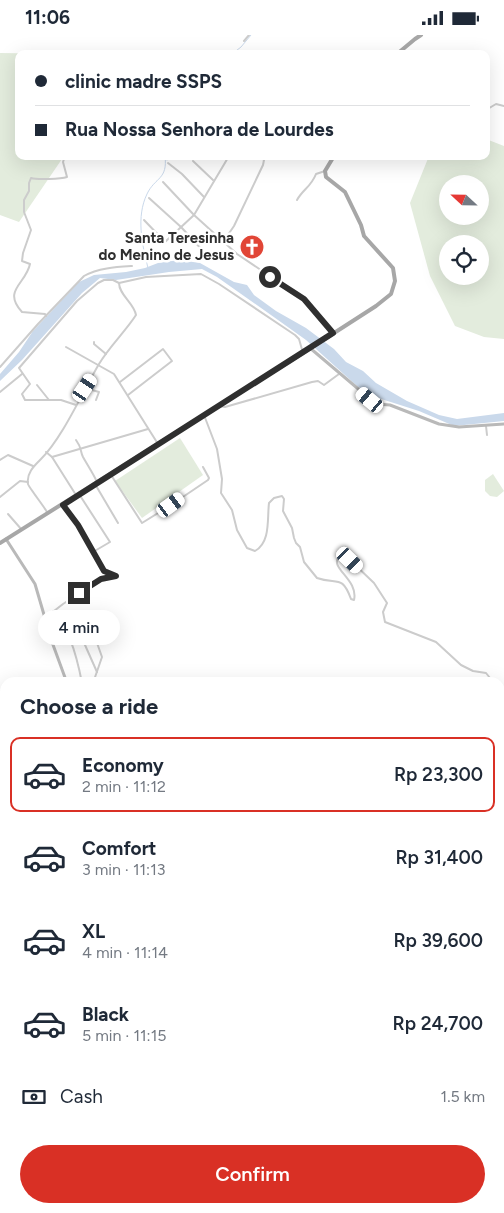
<!DOCTYPE html>
<meta charset="utf-8">
<style>
body{margin:0;font-family:Figtree,sans-serif;background:#f2f2f3;color:#1f2937;height:100vh;display:flex;flex-direction:column;font-size:19px;white-space:nowrap}
*{box-sizing:border-box;margin:0}
p{font-size:16px;color:#747a83}
.icon{flex:none;width:28px;height:28px;fill:none;stroke:currentColor;stroke-width:2;stroke-linecap:round;stroke-linejoin:round}
.map{position:relative;flex:1;overflow:hidden}
.panel{position:absolute;left:0px;top:642px;width:505px;height:536px;display:flex;flex-direction:column;background:#fff;border-radius:15px 15px 0 0;box-shadow:0 5px 20px #0002}
.panel>*{flex:none}
.hud{position:absolute;left:15px;top:15px;width:475px;height:110px;border-radius:10px;box-shadow:0 5px 20px #0002;display:grid;align-content:center;height:110px;padding:0 20px;background:#fff}
.needle{width:32px;rotate:292deg}
.buttons{position:absolute;left:439px;top:140px;display:grid;gap:10px}
.buttons a{display:grid;place-items:center;width:50px;height:50px;border-radius:50%;background:#fff;box-shadow:0 5px 20px #0002;font-size:25px}
.end{position:absolute;width:22px;height:22px;margin:-11px;border:6px solid #2f2f2f;background:#fff;box-shadow:0 0 0 2px #fff}
.from{border-radius:50%}
.bubble{position:absolute;height:35px;border-radius:18px;background:#fff;box-shadow:0 5px 20px #0002;font-size:16px;font-weight:600;line-height:35px;text-align:center}
.car{position:absolute;width:15px;height:30px;margin:-15px -8px;border-radius:6px;box-shadow:0 0 4px 1px #0007;background:linear-gradient(#fff 24%,#345 0 40%,#fff 0 76%,#345 0 86%,#fff 0)}
.hud b{display:flex;align-items:center;gap:18px;height:48px;font-size:19px}
.hud b+b{border-top:1px solid #e0e1e3}
.hud i{width:12px;height:12px;background:#1f2937}
ul{padding:0;list-style:none}
li{display:flex;align-items:center;gap:15px;height:75px;margin:0 10px 8px;padding:0 10px;border:2px solid transparent;border-radius:10px}
li div{flex:1}
li b{display:block;font-size:19px}
li em{font-style:normal;font-weight:600}
li.on{border-color:#d93025}
li>.icon{width:45px;height:45px;stroke-width:1.5}
h2{padding:0 20px;font-size:22px;line-height:60px}
.pay{display:flex;align-items:center;gap:12px;height:55px;padding:0 20px;font-size:19px}
.pay p{margin-inline-start:auto}
.primary-button{display:flex;gap:10px;margin-top:auto;padding:10px 20px}
.primary-button a{flex:1;height:58px;border-radius:30px;background:#d93025;color:#fff;font-size:20px;font-weight:600;line-height:58px;text-align:center}
.status{display:flex;justify-content:space-between;align-items:center;height:35px;padding:0 25px;background:#fff;direction:ltr}
.status svg{height:14px;fill:currentColor}
.map>svg:first-child{display:block}
.green{fill:#e3ecdd;fill-rule:evenodd}
.water{fill:#cad9eb}
.lines{fill:none;stroke-linecap:round;stroke-linejoin:round}
.stream{stroke:#cad9eb;stroke-width:1}
.street{stroke:#ccc;stroke-width:2}
.secondary{stroke:#b9b9b9;stroke-width:3}
.primary{stroke:#a7a7a7;stroke-width:4}
.route{stroke:#2f2f2f;stroke-width:6}
.labels{text-anchor:middle;dominant-baseline:central;stroke-width:5;stroke-linejoin:round;paint-order:stroke}
.poi-label{font-size:15px;font-weight:bold;fill:#2f2f2f;stroke:#fff;text-anchor:end}
</style>
<div class="status"><b>11:06</b><svg viewBox="0 0 49 12"><path d="M0 12V9h3v3zM5 12V6h3v6zM10 12V3h3v9zM15 12V0h3v12zM26 1h20v11H26zM47 4h2v5h-2z"/></svg></div>
<div class="map">
<svg width="504" height="1178" viewBox="0 0 504 1178">
<rect width="100%" height="100%" fill="#fff"/>
<g class="green">
<polygon points="0,18 73,19 19,19 19,121 64,121 19,187 0,180"/>
<path d="M486 104 504 111V304L484 302 455 291 430 241 410 168 429 121H486ZM448 149H480V181H448ZM448 209H480V241H448Z"/>
<polygon points="180,403 203,440 142,483 115,446"/>
<polygon points="493,439 504,456 497,462 490,461 485,456 485,445"/>
<polygon points="0,851 5,852 5,897 0,896"/>
</g>
<polygon class="water" points="179,225 200,228 234,247 247,250 254,260 276,276 306,293 334,314 346,327 363,336 376,348 407,366 439,380 457,384 504,378 504,386 454,391 419,376 375,362 357,351 306,305 278,285 217,242 202,234 169,237 116,245 100,243 82,258 22,325 0,346 0,339 19,317 33,296 79,247 94,240 126,237 145,233 158,228"/>
<g class="lines">
<g class="stream">
<polyline points="232,19 241,12 251,0"/>
<polyline points="167,125 176,121"/>
<path d="M148 233C142 209 136 182 147 159 155 142 168 145 165 121"/>
</g>
<g class="street">
<polyline points="244,6 249,0"/>
<polyline points="486,75 496,69 504,71"/>
<polyline points="229,121 194,180 237,219 304,264 333,298"/>
<polyline points="193,126 213,145"/>
<polyline points="168,128 182,139 204,162"/>
<polyline points="149,163 181,192 205,218"/>
<path d="M297 165C303 154 311 152 316 139L325 136"/>
<polyline points="144,185 165,207 194,180 163,147"/>
<polyline points="223,207 234,191 263,130 264,125 258,121"/>
<path d="M46 281 45 279 22 277C2 255 26 249 30 229L22 226 23 218 31 195 24 177V165L29 156V148L31 143C37 145 61 144 67 142L63 127 65 121"/>
<polyline points="94,307 94,309 106,319"/>
<polyline points="66,312 114,339 158,409"/>
<path d="M0 332 38 289 84 241C98 233 116 232 132 231"/>
<polyline points="120,347 163,314 172,326 128,360"/>
<polyline points="37,350 49,365"/>
<polyline points="85,353 99,357 96,365"/>
<polyline points="0,357 22,339"/>
<polyline points="76,370 61,365 25,365 22,359 30,349 19,333 77,266 98,248 104,245 113,245 119,248 146,242 201,239 219,249 295,300 299,304 303,318"/>
<polyline points="219,371 225,372 312,347 318,346 324,350 339,339"/>
<path d="M204 380 217 414 222 444 221 458 232 475 237 495 247 513 255 516C271 507 267 483 269 468L274 463 282 461 284 464 283 476 292 493 294 503 296 508 300 512 304 527 317 543C337 550 342 539 351 564L354 565C359 544 327 532 340 521L350 525 374 548 387 568 383 577 385 587 436 607 461 630 473 636 486 638 494 648"/>
<polyline points="486,391 487,400"/>
<path d="M76 405C82 413 80 416 83 422 88 431 93 438 97 447"/>
<polyline points="46,417 52,422 76,460"/>
<polyline points="52,422 148,394"/>
<polyline points="0,425 8,420 33,431"/>
<polyline points="111,440 142,488 171,470 175,475"/>
<polyline points="95,449 118,488"/>
<polyline points="79,459 110,507 93,517"/>
<polyline points="0,462 20,446 28,447"/>
<polyline points="63,470 78,490 104,536 116,540 115,542"/>
<polyline points="171,470 208,445 209,443 203,432"/>
<path d="M47 477C45 473 28 451 28 449 26 438 35 430 41 424 63 402 83 356 99 329 109 312 125 297 136 280 134 268 119 260 119 248"/>
<polyline points="8,479 22,495"/>
<polyline points="53,576 60,579 76,604 92,594 102,622 93,648"/>
<path d="M54 578C70 593 78 627 82 648"/>
<polyline points="45,583 63,569 101,544 115,542"/>
<polyline points="81,601 97,637"/>
<polyline points="500,660 504,663"/>
<polyline points="500,670 504,670"/>
<polyline points="500,708 504,713"/>
<polyline points="0,795 5,799"/>
<polyline points="0,849 5,850"/>
<polyline points="500,866 504,865"/>
<polyline points="0,898 5,900"/>
<polyline points="0,1145 1,1145"/>
<polyline points="242,1174 246,1175 247,1174"/>
<polyline points="223,1178 234,1174"/>
</g>
<g class="secondary">
<polyline points="310,313 376,369 390,370 439,389 459,392 504,389"/>
<polyline points="6,504 35,549 52,607 67,648"/>
<polyline points="0,811 5,804"/>
</g>
<g class="primary">
<polyline points="397,19 415,4 421,0"/>
<polyline points="0,508 303,318 376,271 391,259 395,246 393,233 364,201 361,190 345,157 326,142 325,136 334,121"/>
</g>
</g>
<g class="lines">
<polyline class="route" points="79,558 101,544 116,541 104,536 78,490 63,470 333,298 304,264 270,242"/>
</g>
<defs>
<symbol id="church-disc" viewBox="-11 -11 22 22"><circle r="9.5" fill="#e14536" stroke="#fff"/><path d="M-1.2-6h2.4v3.5h3.3v2.4h-3.3V6h-2.4V-.1h-3.3v-2.4h3.3Z" fill="#fff"/></symbol>
</defs>
<g fill-rule="evenodd">
<use href="#church-disc" x="238" y="198" width="28" height="28"/>
</g>
<g class="labels">
<g class="poi-label">
<text x="234" y="203">Santa Teresinha<tspan x="234" dy="17">do Menino de Jesus</tspan></text>
</g>
</g>
</svg>
<div class="buttons">
<a><svg class="needle" viewBox="-14 -14 28 28"><path d="M0-13l5 13h-10z" fill="#e53935"/><path d="M0 13l5-13h-10z" fill="#747a83"/></svg></a>
<a><svg class="icon" aria-label="locate" viewBox="0 0 24 24"><circle cx="12" cy="12" r="6"/><path d="M12 2v4M12 18v4M2 12h4M18 12h4"/></svg></a>
</div>
<i class="end from" style="left:270px;top:242px"></i>
<i class="end" style="left:79px;top:558px"></i>
<div class="bubble" style="left:38px;top:575px;width:82px">4 min</div>
<i class="car" style="left:85px;top:353px;rotate:34deg"></i>
<i class="car" style="left:370px;top:365px;rotate:310deg"></i>
<i class="car" style="left:171px;top:470px;rotate:54deg"></i>
<i class="car" style="left:350px;top:525px;rotate:134deg"></i>
<div class="hud">
<b><i class="from"></i>clinic madre SSPS</b>
<b><i></i>Rua Nossa Senhora de Lourdes</b>
</div>
<section class="panel">
<h2>Choose a ride</h2>
<ul>
<li class="on"><svg class="icon" aria-label="car" viewBox="0 0 24 24"><path d="M5 17H2v-5l4-1 3-4h7l3 4 3 1v5h-3M9 17h6M6 11h13"/><circle cx="7" cy="17" r="2"/><circle cx="17" cy="17" r="2"/></svg><div><b>Economy</b><p>2 min · 11:12</p></div><em>Rp 23,300</em></li>
<li><svg class="icon" aria-label="car" viewBox="0 0 24 24"><path d="M5 17H2v-5l4-1 3-4h7l3 4 3 1v5h-3M9 17h6M6 11h13"/><circle cx="7" cy="17" r="2"/><circle cx="17" cy="17" r="2"/></svg><div><b>Comfort</b><p>3 min · 11:13</p></div><em>Rp 31,400</em></li>
<li><svg class="icon" aria-label="car" viewBox="0 0 24 24"><path d="M5 17H2v-5l4-1 3-4h7l3 4 3 1v5h-3M9 17h6M6 11h13"/><circle cx="7" cy="17" r="2"/><circle cx="17" cy="17" r="2"/></svg><div><b>XL</b><p>4 min · 11:14</p></div><em>Rp 39,600</em></li>
<li><svg class="icon" aria-label="car" viewBox="0 0 24 24"><path d="M5 17H2v-5l4-1 3-4h7l3 4 3 1v5h-3M9 17h6M6 11h13"/><circle cx="7" cy="17" r="2"/><circle cx="17" cy="17" r="2"/></svg><div><b>Black</b><p>5 min · 11:15</p></div><em>Rp 24,700</em></li>
</ul>
<div class="pay"><svg class="icon" aria-label="cash" viewBox="0 0 24 24"><path d="M3 7h18v10H3z"/><circle cx="12" cy="12" r="2"/></svg>Cash<p>1.5 km</p></div>
<div class="primary-button"><a>Confirm</a></div>
</section>
</div>
